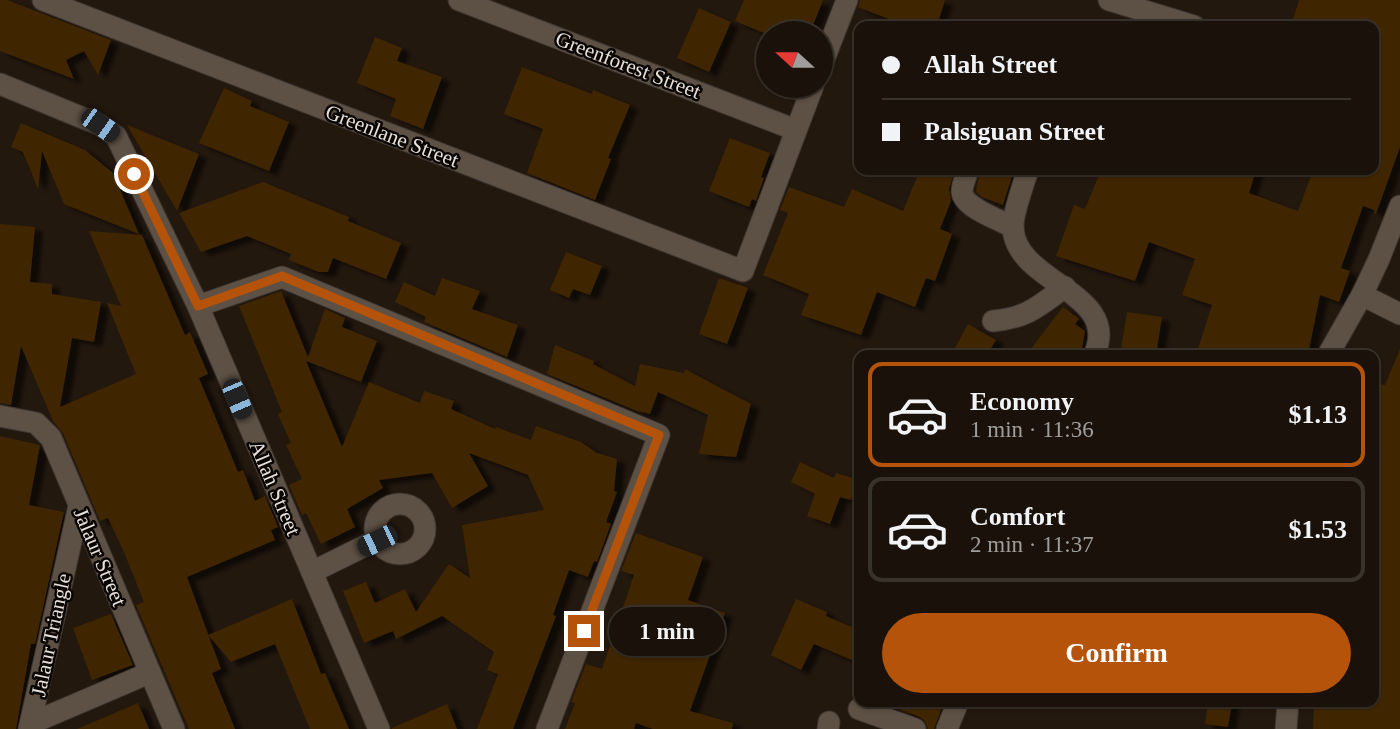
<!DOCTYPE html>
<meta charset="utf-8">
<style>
body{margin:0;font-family:Georgia,serif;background:#272018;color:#f1f3f6;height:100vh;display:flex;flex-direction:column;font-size:26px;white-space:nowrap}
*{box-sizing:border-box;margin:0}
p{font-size:23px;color:#9f9e9c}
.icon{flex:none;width:38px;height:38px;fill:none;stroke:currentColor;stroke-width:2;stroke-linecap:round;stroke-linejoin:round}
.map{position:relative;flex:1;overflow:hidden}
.sheet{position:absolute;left:854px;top:350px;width:525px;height:357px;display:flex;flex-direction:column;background:#1a120a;border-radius:14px;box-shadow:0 2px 5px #0004,0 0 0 2px #38322b}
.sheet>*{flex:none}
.guide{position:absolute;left:854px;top:21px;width:525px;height:154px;border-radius:14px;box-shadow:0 2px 5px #0004,0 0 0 2px #38322b;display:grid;align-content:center;height:154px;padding:0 28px;background:#1a120a}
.needle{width:46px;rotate:291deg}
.tools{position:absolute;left:756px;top:21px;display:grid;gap:14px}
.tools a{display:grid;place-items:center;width:77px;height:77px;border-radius:50%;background:#1a120a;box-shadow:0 2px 5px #0004,0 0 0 2px #38322b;font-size:35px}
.end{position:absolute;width:32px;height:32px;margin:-16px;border:9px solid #b45309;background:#fff;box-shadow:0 0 0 4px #fff}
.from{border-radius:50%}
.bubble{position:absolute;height:49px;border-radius:24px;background:#1a120a;box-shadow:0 2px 5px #0004,0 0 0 2px #38322b;font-size:23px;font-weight:600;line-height:49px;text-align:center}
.car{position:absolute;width:21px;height:42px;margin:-21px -10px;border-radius:9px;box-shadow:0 0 5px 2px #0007;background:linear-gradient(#222 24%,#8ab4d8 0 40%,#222 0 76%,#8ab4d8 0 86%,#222 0)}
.guide b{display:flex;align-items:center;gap:24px;height:66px;font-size:26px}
.guide b+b{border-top:2px solid #38322b}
.guide i{width:18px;height:18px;background:#f1f3f6}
ul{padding:12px 0 0;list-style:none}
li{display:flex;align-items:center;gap:21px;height:105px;margin:0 14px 10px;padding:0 14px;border:4px solid #38322b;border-radius:14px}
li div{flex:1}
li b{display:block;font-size:26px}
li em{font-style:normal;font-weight:600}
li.selected{border-color:#b45309}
li>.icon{width:63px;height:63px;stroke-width:1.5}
.button{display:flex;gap:14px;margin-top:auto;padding:14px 28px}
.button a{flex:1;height:80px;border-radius:42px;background:#b45309;color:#fff;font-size:28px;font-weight:600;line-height:80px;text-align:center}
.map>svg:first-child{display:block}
.building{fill:#3f2505;filter:url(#shadow)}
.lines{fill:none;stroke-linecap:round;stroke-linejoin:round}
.minor-casing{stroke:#3c3430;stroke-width:23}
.minor{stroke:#5d5044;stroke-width:21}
.route{stroke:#b45309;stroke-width:9}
.labels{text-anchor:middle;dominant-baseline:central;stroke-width:5;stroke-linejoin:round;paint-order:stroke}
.street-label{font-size:21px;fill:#e7dfd8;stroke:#090503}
</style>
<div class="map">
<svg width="1400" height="729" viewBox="0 0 1400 729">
<defs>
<filter id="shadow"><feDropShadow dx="8" dy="4.5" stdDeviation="2" flood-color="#0009"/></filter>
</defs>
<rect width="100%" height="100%" fill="#23180e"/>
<g class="building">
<polygon points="0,0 7,0 111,40 98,75 84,51 66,60 74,79 0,51"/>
<polygon points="744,0 823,0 810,33 764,33 735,21"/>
<polygon points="860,0 945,0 937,26 907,26 858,7"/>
<polygon points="1299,0 1400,0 1400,147 1376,214 1374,214 1374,210 1363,206 1341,268 1350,271 1339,302 1320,295 1308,355 1261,348 1259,355 1196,355 1212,305 1182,295 1195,259 1149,242 1135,281 1056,256 1074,205 1085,209 1101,170 1256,170 1249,193 1298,211 1313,170 1374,170 1374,26 1291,26"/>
<polygon points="699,8 731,22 709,72 677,58"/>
<polygon points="375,37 402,48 397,61 442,77 423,129 390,116 396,99 357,83"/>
<polygon points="522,67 592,94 593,90 630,105 608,158 611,159 595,200 527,173 543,129 504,114"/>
<polygon points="224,88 252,101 250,106 289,122 269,171 199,143"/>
<polygon points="21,123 85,150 113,173 139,234 64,204 42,151 38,189 23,152 11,147"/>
<polygon points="127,125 199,154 177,211"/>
<polygon points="730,138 770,153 761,177 764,178 756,201 752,199 749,207 709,191"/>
<polygon points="917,170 955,170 949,189 951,201 940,229 952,234 935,281 926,278 915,307 877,292 861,335 801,315 809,294 763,275 788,213 780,210 789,187 844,207 852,189 903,211 919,172"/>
<polygon points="977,170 1014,170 1003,205 982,197 976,191 979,175"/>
<polygon points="263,182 349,217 348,221 401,243 386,279 333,258 328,272 319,272 289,260 291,254 247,236 201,252 179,213"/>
<polygon points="0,224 35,227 30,282 52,284 52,294 101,302 94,342 72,338 60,407 136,374 107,303 121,306 89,231 142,235 185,335 190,332 208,374 199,378 238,472 243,470 255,501 265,496 278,527 271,530 275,540 187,577 221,669 212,673 235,729 189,729 136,605 144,602 124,552 108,518 100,521 63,433 53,421 21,346 11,405 0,403"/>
<polygon points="566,252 602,266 590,295 573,289 569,298 550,290"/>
<polygon points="442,278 480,291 472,309 518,325 507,357 424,322 426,317 395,302 404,282 435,296"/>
<polygon points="719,278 748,288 727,344 699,334"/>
<polygon points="281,291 308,357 325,309 345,318 342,327 377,341 361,382 306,361 342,447 369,382 420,403 424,391 454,401 451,409 495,429 496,427 531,440 536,426 581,442 597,453 617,459 614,491 617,492 606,522 611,524 597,562 594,561 588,577 569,570 553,615 556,616 513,729 477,729 498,674 487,670 494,652 442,616 396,639 393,631 364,643 343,591 366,582 375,603 405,589 416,612 449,564 470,578 462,525 544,510 528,475 469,453 488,486 452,508 432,473 379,480 383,488 347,509 355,527 321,544 306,513 302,515 289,485 302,479 286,445 291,443 278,414 282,412 239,306"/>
<polygon points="1063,307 1078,318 1079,319 1075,324 1085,331 1081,355 1026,355"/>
<polygon points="1127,312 1162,317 1156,355 1120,354"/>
<polygon points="968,324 996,340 987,355 968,355 955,348"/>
<polygon points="555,345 594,361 593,364 635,386 640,364 684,373 685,369 751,404 736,457 699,454 708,415 658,392 650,414 637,411 547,374"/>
<polygon points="1400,349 1400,729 1313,729 1314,702 1374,702 1374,383 1385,385"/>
<polygon points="0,436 40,445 29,505 64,512 35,644 31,644 16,729 0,729"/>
<polygon points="800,462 834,478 836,473 857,479 851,500 840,497 830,524 807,516 815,494 791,482"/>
<polygon points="636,533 703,557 688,600 725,613 690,711 733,723 732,729 653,729 636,723 634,729 565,729 575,703 571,702 586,664 602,669 634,575 621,571"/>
<polygon points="292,599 321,674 325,673 349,729 310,729 275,644 231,662 208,635"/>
<polygon points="796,599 827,612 826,616 859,630 859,663 814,644 801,670 771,655"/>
<polygon points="111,614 133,665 92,680 73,628"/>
<polygon points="903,702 944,702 934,729 928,729 925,721 920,717 901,710"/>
<polygon points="1208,702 1232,702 1228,727 1205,724"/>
<polygon points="138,703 149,729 77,729"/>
<polygon points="447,704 457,729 392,729 392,728"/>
</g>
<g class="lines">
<defs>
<g id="minor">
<polyline points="43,0 743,271 813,86"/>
<polyline points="459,0 796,130"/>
<polyline points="1109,0 1194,26"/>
<polyline points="821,67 847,0"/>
<polyline points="0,84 100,125 116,136 198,306 379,729"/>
<path d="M1028 170C1024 182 1012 216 1013 228 1016 284 1123 292 1094 355"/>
<path d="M966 176C964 181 962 187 962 192 964 208 1000 220 1013 227"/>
<polyline points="1362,295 1400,314"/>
<polyline points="198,306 282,277 659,435 547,729"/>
<path d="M993 321C1027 318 1039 306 1065 287"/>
<polyline points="1328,355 1362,295 1379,259 1400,206"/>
<polyline points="0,416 36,423 51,438 174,729"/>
<circle cx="400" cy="529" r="25"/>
<polyline points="312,572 377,540"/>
<polyline points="859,709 915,729"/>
<polyline points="32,723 149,673"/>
<polyline points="29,729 79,506"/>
<polyline points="828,729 829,722"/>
<polyline points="947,729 958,702"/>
<polyline points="1286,729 1288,702"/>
</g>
</defs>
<use href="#minor" class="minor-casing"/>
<use href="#minor" class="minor"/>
</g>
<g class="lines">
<polyline class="route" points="134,174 198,306 282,276 659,435 584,631"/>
</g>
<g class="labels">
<g class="street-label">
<text transform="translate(628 65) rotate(21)">Greenforest Street</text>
<text transform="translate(392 136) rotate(21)">Greenlane Street</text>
<text transform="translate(275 488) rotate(67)">Allah Street</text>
<text transform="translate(100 557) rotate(67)">Jalaur Street</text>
<text transform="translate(51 635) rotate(-78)">Jalaur Triangle</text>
</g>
</g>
</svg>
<div class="tools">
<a><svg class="needle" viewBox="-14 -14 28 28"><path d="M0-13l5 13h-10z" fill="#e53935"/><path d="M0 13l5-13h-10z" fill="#9f9e9c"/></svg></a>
</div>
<i class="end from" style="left:134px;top:174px"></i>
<i class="end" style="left:584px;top:631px"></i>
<div class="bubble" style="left:609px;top:607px;width:116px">1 min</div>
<i class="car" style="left:100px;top:125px;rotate:125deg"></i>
<i class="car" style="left:237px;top:399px;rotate:157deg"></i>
<i class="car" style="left:377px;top:541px;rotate:244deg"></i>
<div class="guide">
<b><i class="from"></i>Allah Street</b>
<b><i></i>Palsiguan Street</b>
</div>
<section class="sheet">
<ul>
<li class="selected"><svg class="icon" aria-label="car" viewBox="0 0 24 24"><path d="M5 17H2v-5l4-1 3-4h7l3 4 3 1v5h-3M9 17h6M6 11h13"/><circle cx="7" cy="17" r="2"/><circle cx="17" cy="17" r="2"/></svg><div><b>Economy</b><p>1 min · 11:36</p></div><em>$1.13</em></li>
<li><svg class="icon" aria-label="car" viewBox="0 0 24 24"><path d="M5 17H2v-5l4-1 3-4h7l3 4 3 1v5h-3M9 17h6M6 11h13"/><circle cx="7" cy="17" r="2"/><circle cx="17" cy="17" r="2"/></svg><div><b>Comfort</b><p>2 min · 11:37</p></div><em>$1.53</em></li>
</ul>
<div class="button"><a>Confirm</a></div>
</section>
</div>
